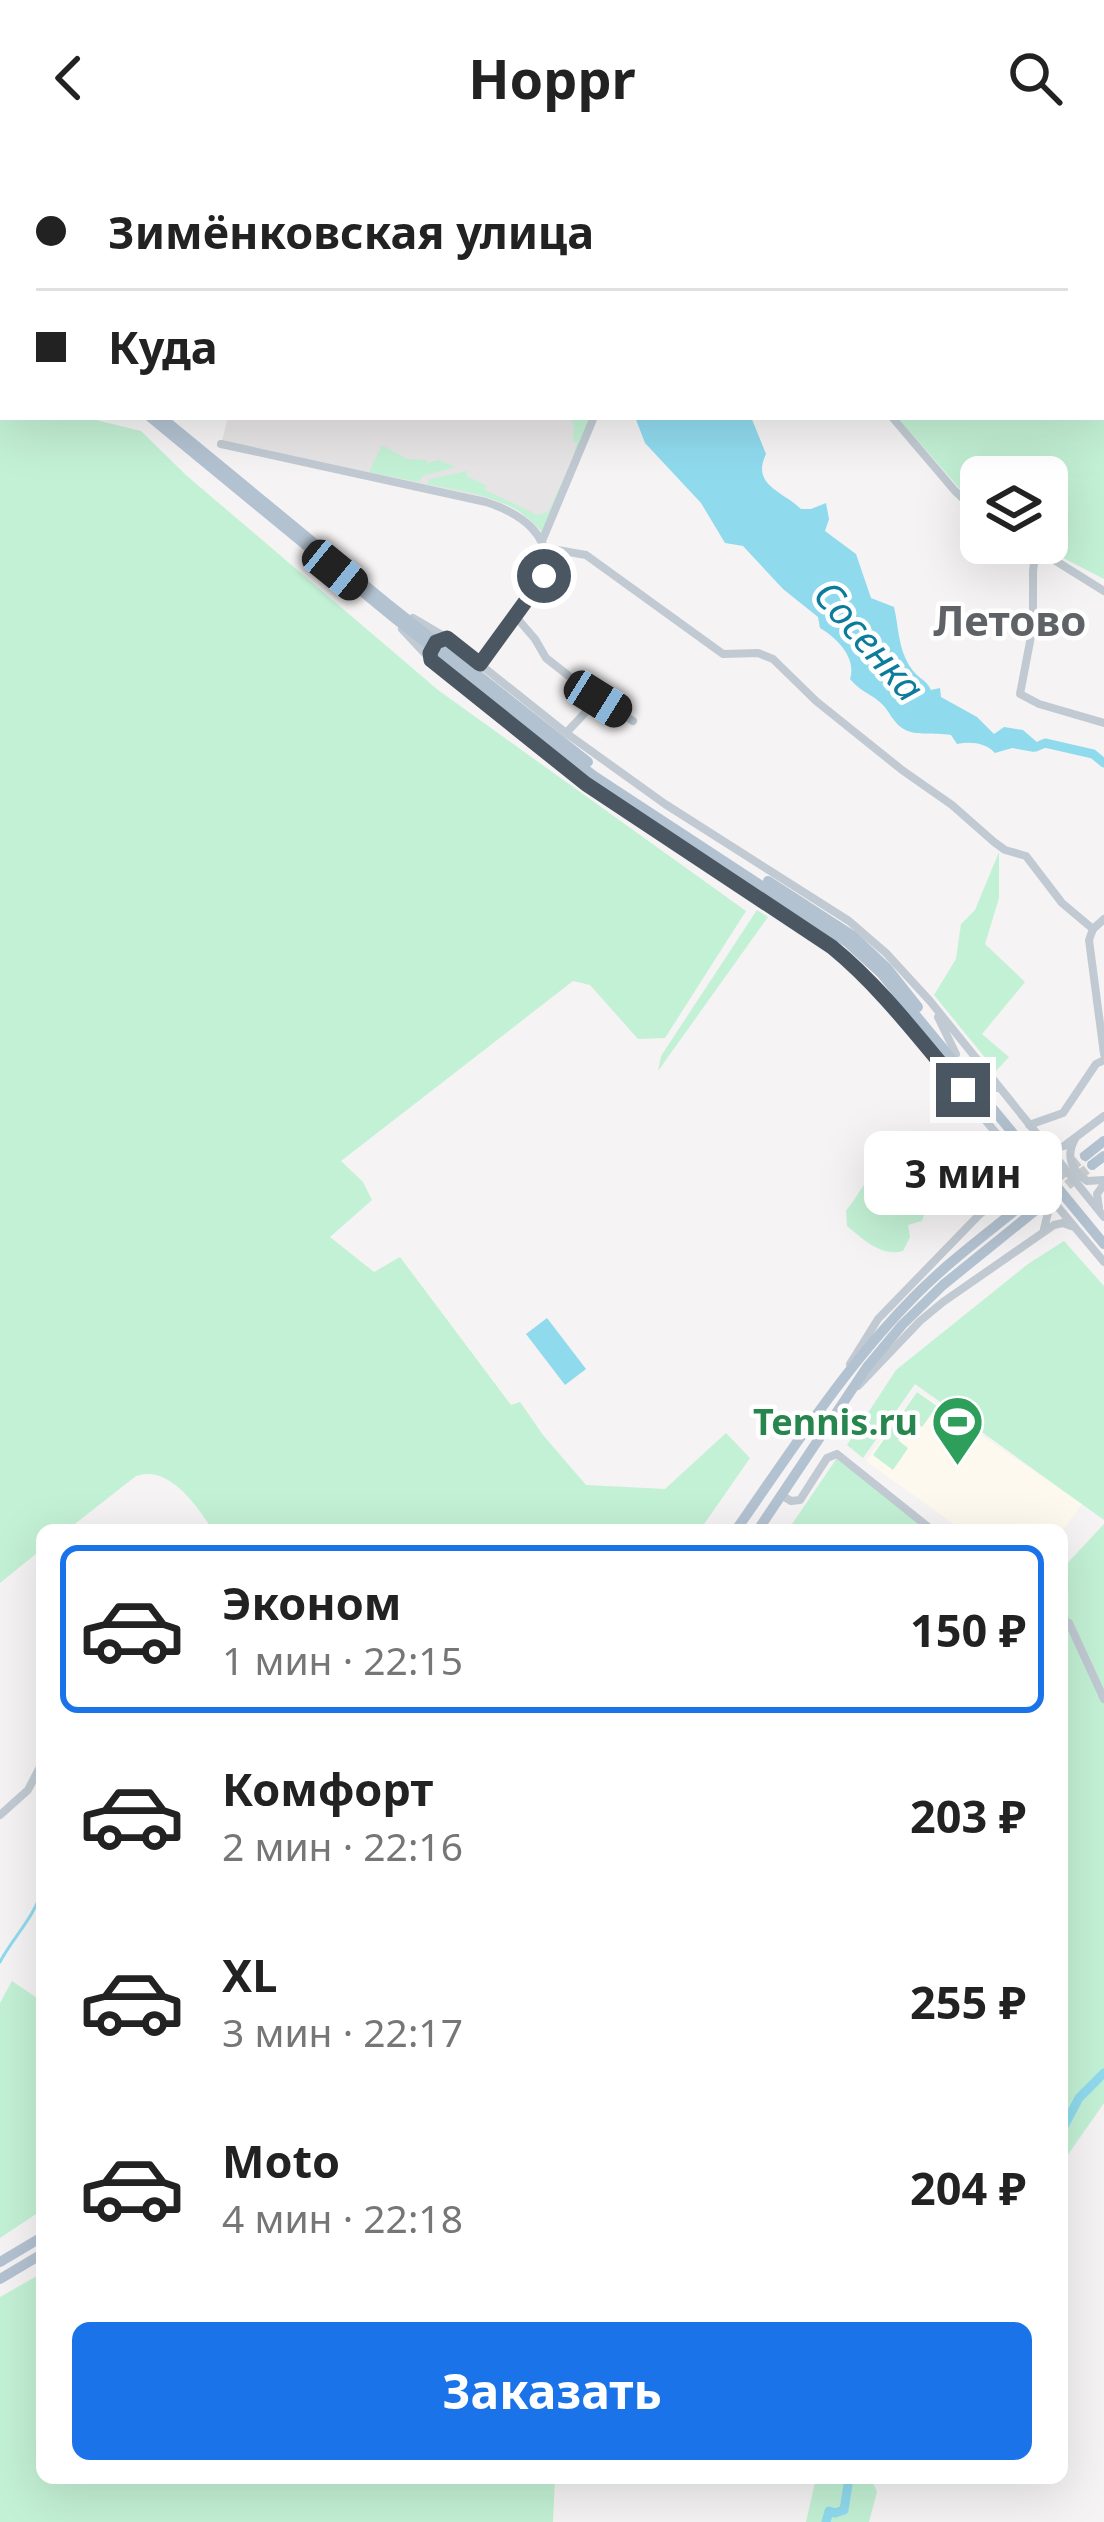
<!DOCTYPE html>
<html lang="ru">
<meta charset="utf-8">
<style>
body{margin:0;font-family:"Noto Sans",sans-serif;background:#f6f6f6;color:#222;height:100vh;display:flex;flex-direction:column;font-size:45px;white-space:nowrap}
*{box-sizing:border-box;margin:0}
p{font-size:39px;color:#767676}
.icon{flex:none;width:66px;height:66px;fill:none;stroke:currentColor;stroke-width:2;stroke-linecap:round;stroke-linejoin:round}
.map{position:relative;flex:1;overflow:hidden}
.details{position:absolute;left:36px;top:1368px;width:1032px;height:960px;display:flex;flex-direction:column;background:#fff;border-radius:18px;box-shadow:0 12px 48px #0002}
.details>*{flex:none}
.guide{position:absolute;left:0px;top:0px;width:1104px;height:264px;box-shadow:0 12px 48px #0002;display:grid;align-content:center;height:264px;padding:0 36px;background:#fff}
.tools{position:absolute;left:960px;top:300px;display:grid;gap:24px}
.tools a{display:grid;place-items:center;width:108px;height:108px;border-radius:18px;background:#fff;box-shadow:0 12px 48px #0002;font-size:60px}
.end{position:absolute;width:54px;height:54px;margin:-27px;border:15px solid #4a5661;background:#fff;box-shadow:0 0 0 6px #fff}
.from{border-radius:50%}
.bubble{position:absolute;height:84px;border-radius:18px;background:#fff;box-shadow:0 12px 48px #0002;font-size:39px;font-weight:700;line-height:84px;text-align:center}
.car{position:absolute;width:36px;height:72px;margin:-36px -18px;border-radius:15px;box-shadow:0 0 9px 3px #0007;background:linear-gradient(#222 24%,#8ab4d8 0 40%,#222 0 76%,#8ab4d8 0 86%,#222 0)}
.guide b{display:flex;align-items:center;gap:42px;height:114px;font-size:45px}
.guide b+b{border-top:3px solid #e0e0e0}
.guide i{width:30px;height:30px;background:#222}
ul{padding:21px 0 0;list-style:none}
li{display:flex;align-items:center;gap:36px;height:168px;margin:0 24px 18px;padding:0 12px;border:6px solid transparent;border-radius:18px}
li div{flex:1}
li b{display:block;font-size:45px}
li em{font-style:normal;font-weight:700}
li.selected{border-color:#1a73e8}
li>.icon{width:108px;height:108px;stroke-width:1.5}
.cta{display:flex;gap:24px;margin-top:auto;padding:24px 36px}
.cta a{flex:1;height:138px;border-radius:18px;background:#1a73e8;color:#fff;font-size:48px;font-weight:700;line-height:138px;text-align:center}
header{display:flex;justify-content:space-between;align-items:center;height:156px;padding:0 36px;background:#fff;font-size:54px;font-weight:700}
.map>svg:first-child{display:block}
.commercial{fill:#fdf9ef}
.education{fill:#e6e4e5}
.green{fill:#c3f1d5}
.water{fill:#90daee}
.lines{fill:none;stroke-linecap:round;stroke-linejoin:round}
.stream{stroke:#90daee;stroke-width:3}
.river{stroke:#90daee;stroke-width:9}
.major-tunnel{stroke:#caccce;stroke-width:10;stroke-dasharray:10 5;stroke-linecap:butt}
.minor{stroke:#c1cad2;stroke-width:8}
.major{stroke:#b3c2d1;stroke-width:10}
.route{stroke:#4a5661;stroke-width:15}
.labels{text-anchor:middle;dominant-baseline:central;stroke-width:9;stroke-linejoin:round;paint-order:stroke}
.leisure-label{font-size:36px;font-weight:bold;fill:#27864d;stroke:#fff;text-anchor:end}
.water-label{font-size:39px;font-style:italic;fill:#0c7c9b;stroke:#fff}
.quarter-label{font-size:42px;font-weight:bold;fill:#5f6368;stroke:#fff}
</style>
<header><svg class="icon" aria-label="back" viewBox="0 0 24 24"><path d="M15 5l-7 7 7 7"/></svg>Hoppr<svg class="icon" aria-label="search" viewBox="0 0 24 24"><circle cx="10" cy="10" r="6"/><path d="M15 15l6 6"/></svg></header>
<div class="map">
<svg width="1104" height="2366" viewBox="0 0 1104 2366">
<rect width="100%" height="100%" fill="#f5f3f3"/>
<polygon class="commercial" points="917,1235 1082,1348 1062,1375 962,1374 866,1305"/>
<polygon class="education" points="228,261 592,261 542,376 517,353 488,342 222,285"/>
<g class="green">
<polygon points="100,0 1104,0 1104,423 1034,387 1047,387 1047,321 981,321 981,357 897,261 1101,261 1101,3 99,3"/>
<path d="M0 240 3 241V261H84L141 275 187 320 438 534 746 755 665 882 638 883 590 829 573 825 341 1005 363 1026 372 1044 330 1081 374 1116 400 1101 511 1249 520 1246 543 1279 586 1329 665 1333 726 1277 750 1302 700 1374H213C197 1350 169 1308 136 1320L67 1374H42V1393L0 1427Z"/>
<path d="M569 261H592L542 376C514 341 471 337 427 328L430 323 467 315V320L487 330 485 334 538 359 548 356 572 305 577 286H573L574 269Z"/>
<polygon points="382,289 407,303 425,304 428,307 438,304 456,311 423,320 419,326 369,316"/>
<polygon points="999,696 999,742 985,788 1025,826 982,878 1009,901 996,915 934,839 956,803 961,768 975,754"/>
<polygon points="757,754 768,761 658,915 661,900"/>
<path d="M897 991 920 999 917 1013 925 1056 922 1065 908 1069 910 1081 903 1095C881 1101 863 1083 847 1070L846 1055C863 1033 874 1008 897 991Z"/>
<polygon points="1064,1085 1104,1130 1104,1364 915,1228 863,1302 847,1289 896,1214 1028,1108"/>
<polygon points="917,1236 937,1250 922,1271 912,1264 898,1284 908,1292 893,1314 873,1299"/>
<polygon points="837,1302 928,1374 788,1374"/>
<polygon points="1104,1368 1104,1947 1062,2007 1062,1413"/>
<polygon points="12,1825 37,1842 42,1838 42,2054 0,2082 0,1847"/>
<polygon points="42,2117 42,2322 555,2322 553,2366 0,2366 0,2141"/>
<polygon points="816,2322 871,2322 877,2336 869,2366 806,2366"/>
</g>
<g class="water">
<path d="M635 261H751L766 298C751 329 782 335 801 353H811L826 347 829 363 825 375 856 398 871 442 894 451C899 472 898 493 911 512 917 522 926 523 931 534L940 532 941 541 977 561 994 578 1004 571 1023 574 1038 587 1034 596 1012 592 995 597C986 587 971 585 957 588L951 579C935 576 915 581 902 572 893 566 889 555 882 548 872 538 862 537 850 523 857 502 837 482 820 472L818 461 783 433 743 390 725 387 701 347 645 287Z"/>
<polygon points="547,1162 586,1213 565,1229 526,1178"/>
</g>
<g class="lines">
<g class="stream">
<polyline points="215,3 215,0"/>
<path d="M0 1806C13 1781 35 1761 42 1733"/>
</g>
<g class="river">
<polyline points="0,100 3,100"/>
<polyline points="1025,589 1036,591 1045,587 1093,598 1104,607"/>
<polyline points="1062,1974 1079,1942 1104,1917"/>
<polyline points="826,2366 829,2355 835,2357 844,2354 849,2322"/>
</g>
<g class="major-tunnel">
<polyline points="1035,1039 1085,1000"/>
<polyline points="1044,1048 1092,1009"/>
</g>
<g class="minor">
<polyline points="892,261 955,335 981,359"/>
<path d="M221 288 486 346C520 357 555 380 544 420L480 508"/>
<polyline points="542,385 594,261"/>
<polyline points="1027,387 1104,435"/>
<polyline points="546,392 586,399 723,498 758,497 773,503 816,545 902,614 952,649 994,686 1005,694 1026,700 1062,747 1093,773"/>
<polyline points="1036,393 1033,415 1033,470 1020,538 1039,548 1104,567"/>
<polyline points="516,461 535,483 546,502 598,543 633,565"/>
<polyline points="413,462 447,482 566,577 665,648 849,765 886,797 930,845 1104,1061"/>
<polyline points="402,473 431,504 586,627 803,771 857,811 1104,1106"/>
<polyline points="566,577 598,543"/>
<polyline points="1093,773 1089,784 1104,898"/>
<polyline points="1093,773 1104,763"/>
<polyline points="938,861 956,898"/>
<polyline points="976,951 976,941 983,931 998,932"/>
<polyline points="1029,969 1063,957 1096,908 1104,904"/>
<path d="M1075 983C1065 1000 1072 1015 1087 1025L1104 1024"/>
<polyline points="1047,989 1057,992 1064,990 1104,960"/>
<path d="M1014 1033C1031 1031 1041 1041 1048 1057L1044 1073"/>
<polyline points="1099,1052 1097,1038 1104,1028"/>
<polyline points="850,1208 878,1163 979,1059 1016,1029 1022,1020 1022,1010"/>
<polyline points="858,1230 920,1165 943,1146 1054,1069 1063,1067 1071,1070"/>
<polyline points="781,1339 791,1345 800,1344 827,1302 837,1298 932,1374"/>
<polyline points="1062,1464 1069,1467 1104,1543"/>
<polyline points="0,1659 28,1634 42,1607"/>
</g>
<g class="major">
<polyline points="0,39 3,45"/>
<polyline points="0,235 3,236"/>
<polyline points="150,261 393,461 594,620 847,786 881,817 1104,1088"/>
<polyline points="161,261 388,448 588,606"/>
<polyline points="768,725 853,780 888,813 918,851"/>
<polyline points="1085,1000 1104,985"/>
<polyline points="1092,1009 1104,1000"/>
<path d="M736 1374C790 1297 843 1214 909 1146 945 1108 988 1077 1028 1044"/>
<polyline points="758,1374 867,1211 902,1169 943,1129 1037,1053"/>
<polyline points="0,2106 42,2081"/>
<polyline points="0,2123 42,2098"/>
</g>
</g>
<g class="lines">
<path class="route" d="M544 420 480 508 447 482 436 486 430 497 431 504 586 628 832 791C882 832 921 885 963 934"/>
</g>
<defs>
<symbol id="stadium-pin" viewBox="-11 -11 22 30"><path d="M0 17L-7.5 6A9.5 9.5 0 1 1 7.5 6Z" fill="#2e9e5b" stroke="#fff"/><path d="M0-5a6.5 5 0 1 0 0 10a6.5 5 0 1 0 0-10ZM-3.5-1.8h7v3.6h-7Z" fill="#fff"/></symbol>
</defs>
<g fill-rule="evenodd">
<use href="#stadium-pin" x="928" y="1236" width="59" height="81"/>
</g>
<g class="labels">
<g class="leisure-label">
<text x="918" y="1265">Tennis.ru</text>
</g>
<g class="water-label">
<text transform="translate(870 484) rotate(49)">Сосенка</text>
</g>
<g class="quarter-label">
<text x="1010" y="463">Летово</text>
</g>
</g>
</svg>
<div class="tools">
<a><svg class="icon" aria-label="layers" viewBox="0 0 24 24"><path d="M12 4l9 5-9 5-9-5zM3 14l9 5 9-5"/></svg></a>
</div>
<i class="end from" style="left:544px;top:420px"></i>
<i class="end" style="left:963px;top:934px"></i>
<div class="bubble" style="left:864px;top:975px;width:198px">3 мин</div>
<i class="car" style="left:335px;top:414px;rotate:129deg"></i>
<i class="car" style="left:598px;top:543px;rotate:122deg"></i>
<div class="guide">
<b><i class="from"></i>Зимёнковская улица</b>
<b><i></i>Куда</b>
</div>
<section class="details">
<ul>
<li class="selected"><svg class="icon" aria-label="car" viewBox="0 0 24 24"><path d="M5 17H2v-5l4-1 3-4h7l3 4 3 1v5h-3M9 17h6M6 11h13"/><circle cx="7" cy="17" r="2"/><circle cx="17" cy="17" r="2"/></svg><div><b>Эконом</b><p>1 мин · 22:15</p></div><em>150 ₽</em></li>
<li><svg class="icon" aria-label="car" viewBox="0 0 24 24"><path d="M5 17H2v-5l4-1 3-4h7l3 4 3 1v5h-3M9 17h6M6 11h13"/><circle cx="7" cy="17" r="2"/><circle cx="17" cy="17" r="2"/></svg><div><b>Комфорт</b><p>2 мин · 22:16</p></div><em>203 ₽</em></li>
<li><svg class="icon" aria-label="car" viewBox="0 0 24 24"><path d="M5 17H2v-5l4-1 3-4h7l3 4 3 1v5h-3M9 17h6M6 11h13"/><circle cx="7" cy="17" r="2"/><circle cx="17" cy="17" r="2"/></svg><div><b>XL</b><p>3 мин · 22:17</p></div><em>255 ₽</em></li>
<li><svg class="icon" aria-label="car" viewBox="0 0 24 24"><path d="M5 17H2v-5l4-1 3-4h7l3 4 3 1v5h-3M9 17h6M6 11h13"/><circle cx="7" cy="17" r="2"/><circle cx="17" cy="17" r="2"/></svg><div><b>Moto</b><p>4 мин · 22:18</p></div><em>204 ₽</em></li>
</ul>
<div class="cta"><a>Заказать</a></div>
</section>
</div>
